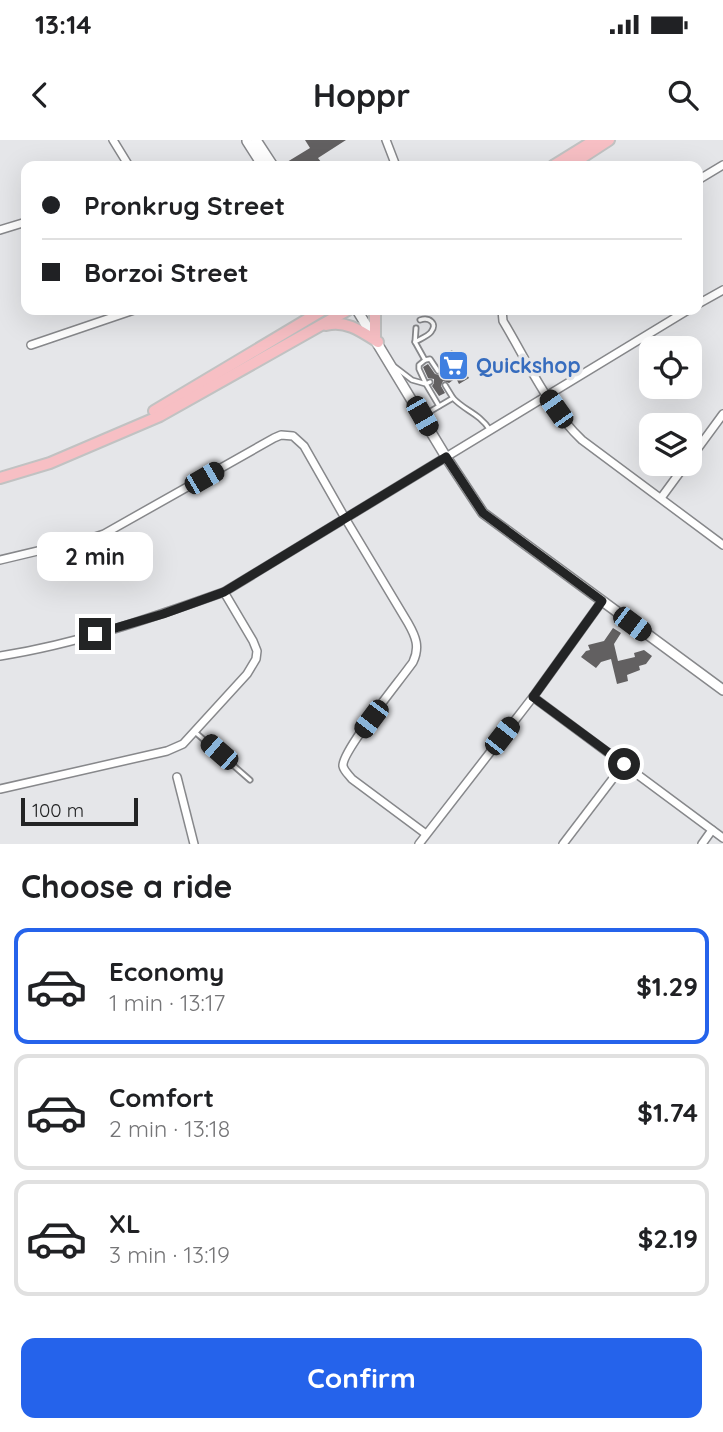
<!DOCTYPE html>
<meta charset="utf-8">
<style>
body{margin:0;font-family:Quicksand,sans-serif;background:#f2f2f2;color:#202124;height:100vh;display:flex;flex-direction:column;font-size:26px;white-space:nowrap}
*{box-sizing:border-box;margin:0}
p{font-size:23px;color:#757577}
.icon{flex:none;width:38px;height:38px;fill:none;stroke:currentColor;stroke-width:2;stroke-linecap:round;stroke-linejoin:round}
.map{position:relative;height:704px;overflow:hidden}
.drawer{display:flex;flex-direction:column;background:#fff;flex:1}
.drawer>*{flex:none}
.guide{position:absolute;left:21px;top:21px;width:682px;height:154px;border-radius:14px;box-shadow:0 7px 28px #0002;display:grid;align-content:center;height:154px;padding:0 21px;background:#fff}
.tools{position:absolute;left:639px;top:196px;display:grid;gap:14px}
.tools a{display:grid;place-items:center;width:63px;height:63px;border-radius:14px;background:#fff;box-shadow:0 7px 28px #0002;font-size:35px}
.scale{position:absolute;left:21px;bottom:18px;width:117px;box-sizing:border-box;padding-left:7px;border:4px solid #232425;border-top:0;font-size:19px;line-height:24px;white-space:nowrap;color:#232425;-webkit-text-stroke:5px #e5e6e9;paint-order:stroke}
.end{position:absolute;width:32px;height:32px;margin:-16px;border:9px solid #232425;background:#fff;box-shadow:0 0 0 4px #fff}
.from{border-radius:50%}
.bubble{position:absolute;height:49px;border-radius:14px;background:#fff;box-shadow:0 7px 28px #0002;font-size:23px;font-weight:700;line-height:49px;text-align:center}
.car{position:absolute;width:21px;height:42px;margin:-21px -10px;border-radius:9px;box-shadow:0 0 5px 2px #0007;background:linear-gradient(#222 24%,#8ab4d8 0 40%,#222 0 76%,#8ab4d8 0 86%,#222 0)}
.guide b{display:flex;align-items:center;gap:24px;height:66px;font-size:26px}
.guide b+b{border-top:2px solid #e0e0e0}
.guide i{width:18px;height:18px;background:#202124}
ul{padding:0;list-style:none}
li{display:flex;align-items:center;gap:21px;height:116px;margin:0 14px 10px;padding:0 7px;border:4px solid #e0e0e0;border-radius:14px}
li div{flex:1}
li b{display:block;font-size:26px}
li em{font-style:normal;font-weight:700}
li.active{border-color:#2563eb}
li>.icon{width:63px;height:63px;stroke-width:1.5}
h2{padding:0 21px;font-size:32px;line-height:84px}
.cta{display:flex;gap:14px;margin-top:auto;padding:14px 21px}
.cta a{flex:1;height:80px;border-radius:14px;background:#2563eb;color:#fff;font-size:28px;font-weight:700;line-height:80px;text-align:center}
.status{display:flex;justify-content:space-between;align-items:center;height:49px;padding:0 35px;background:#fff;direction:ltr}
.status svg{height:19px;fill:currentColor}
header{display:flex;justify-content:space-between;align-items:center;height:91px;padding:0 21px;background:#fff;font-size:32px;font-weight:700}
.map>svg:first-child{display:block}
.building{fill:#626061}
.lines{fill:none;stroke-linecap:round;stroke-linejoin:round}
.service-casing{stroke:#87888b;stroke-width:7}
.minor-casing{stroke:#87888b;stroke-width:10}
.tertiary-casing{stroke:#87888b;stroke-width:12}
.primary-casing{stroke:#c1c2c2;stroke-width:14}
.service{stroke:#fff;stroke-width:3.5}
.minor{stroke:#fff;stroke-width:7}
.tertiary{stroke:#fff;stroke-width:9}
.primary{stroke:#f7bfc4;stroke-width:10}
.route{stroke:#232425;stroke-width:9}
.labels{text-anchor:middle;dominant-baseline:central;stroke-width:7;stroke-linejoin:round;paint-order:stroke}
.shop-label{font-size:21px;font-weight:bold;fill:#366cbe;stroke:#e5e6e9;text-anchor:start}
</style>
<div class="status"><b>13:14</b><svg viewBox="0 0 49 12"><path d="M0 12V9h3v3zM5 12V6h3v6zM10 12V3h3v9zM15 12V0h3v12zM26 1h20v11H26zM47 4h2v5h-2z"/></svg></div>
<header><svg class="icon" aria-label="back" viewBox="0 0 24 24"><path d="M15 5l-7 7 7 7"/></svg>Hoppr<svg class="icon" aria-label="search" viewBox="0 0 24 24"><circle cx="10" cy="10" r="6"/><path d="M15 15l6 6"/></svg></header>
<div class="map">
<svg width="723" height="704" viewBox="0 0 723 704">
<rect width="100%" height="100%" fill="#e5e6e9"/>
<g class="building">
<polygon points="305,0 346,0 318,18 324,26 289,26 287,22 310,8"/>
<polygon points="452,210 469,238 459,244 456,238 449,243 443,241 441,246 445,253 439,256 432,246 434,243 434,239 428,238 423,227 428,224 435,234 440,235 442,232 442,228 448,225 442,216"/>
<polygon points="613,488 621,493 614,504 618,521 635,517 634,513 644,510 652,516 646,524 639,526 640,530 627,535 628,541 617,544 611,519 601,522 596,528 581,517 586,511 590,510 588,505 604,501"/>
</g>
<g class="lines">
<defs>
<g id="service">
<polyline points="416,188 415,202 425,220"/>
<path d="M415 202C420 199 428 196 431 192 438 183 429 177 420 180"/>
<polyline points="395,227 412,240 426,244 439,266"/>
<polyline points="430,242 426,244 419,229 419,225 425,220 430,219 438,231"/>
<polyline points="445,245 453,258"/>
<path d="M424 275 453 258C465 271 479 273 490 290"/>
<polyline points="195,592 250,640"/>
</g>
<g id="minor">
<polyline points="113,0 129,26"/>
<polyline points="386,0 396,26"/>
<polyline points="698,40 723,25"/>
<polyline points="0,90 26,82"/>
<polyline points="698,164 723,150"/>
<path d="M502 170 503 181C527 221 548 268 582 300L723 405"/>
<polyline points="31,205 134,170"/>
<polyline points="690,319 723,274"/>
<polyline points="661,358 686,324"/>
<path d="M0 420 92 398 104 394 274 298 281 295 293 296 304 306 345 378 408 483C416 497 420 507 413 522 402 538 341 612 343 626 344 631 349 635 352 639L426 694"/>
<path d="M0 516C77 504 151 478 224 452L688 170"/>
<polyline points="533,557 723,698"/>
<polyline points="177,637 194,704"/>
<polyline points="0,649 167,611 183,604 247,534 256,519 257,511 253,501 224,452"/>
<polyline points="419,704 533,557 602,461"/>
<polyline points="563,704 624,624"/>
<polyline points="702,704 712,690"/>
</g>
<g id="tertiary">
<polyline points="256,0 273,26"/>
<polyline points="247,1 263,26"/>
<polyline points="357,170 446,317 483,373 723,550"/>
</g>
<g id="primary">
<polyline points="553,26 595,0"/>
<polyline points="569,26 609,0"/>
<polyline points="375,170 375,197"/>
<path d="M326 185C346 180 361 191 378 202"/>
<polyline points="154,271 323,170"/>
<polyline points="0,338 50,323 160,276 348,170"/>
</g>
</defs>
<use href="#service" class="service-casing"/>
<use href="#minor" class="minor-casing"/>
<use href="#tertiary" class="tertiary-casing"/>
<use href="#primary" class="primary-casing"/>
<use href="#service" class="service"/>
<use href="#minor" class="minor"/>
<use href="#tertiary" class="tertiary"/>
<use href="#primary" class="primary"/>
</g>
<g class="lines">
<polyline class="route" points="95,494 163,474 224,452 446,317 483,373 602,461 533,557 624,624"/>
</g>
<defs>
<symbol id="supermarket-square" viewBox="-11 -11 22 22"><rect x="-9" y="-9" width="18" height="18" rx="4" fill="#3f7fe0" stroke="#e5e6e9"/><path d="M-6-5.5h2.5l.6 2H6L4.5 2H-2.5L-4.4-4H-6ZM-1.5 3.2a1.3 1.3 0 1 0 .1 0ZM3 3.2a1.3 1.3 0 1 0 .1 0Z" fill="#fff"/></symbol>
</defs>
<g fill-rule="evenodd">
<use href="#supermarket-square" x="436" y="208" width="35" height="35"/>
</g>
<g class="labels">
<g class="shop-label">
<text x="476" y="225">Quickshop</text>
</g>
</g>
</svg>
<div class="tools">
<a><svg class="icon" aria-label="locate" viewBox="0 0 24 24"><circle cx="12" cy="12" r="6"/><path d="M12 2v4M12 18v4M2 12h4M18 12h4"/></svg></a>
<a><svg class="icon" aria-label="layers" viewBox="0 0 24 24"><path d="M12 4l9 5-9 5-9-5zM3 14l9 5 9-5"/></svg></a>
</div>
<div class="scale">100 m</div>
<i class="end from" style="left:624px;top:624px"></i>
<i class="end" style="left:95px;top:494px"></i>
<div class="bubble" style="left:37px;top:392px;width:116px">2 min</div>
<i class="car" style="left:556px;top:269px;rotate:325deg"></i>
<i class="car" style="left:422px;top:276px;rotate:150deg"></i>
<i class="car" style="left:204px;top:338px;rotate:60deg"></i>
<i class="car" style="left:632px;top:484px;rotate:127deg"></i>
<i class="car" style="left:371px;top:579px;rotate:217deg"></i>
<i class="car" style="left:502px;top:596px;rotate:38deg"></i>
<i class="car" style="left:219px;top:612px;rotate:311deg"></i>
<div class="guide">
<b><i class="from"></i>Pronkrug Street</b>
<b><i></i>Borzoi Street</b>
</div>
</div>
<section class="drawer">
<h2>Choose a ride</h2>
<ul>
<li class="active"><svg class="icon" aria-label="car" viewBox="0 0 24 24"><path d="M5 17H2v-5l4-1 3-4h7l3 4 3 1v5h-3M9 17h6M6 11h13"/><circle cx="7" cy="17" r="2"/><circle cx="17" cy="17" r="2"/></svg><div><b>Economy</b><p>1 min · 13:17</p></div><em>$1.29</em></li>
<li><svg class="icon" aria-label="car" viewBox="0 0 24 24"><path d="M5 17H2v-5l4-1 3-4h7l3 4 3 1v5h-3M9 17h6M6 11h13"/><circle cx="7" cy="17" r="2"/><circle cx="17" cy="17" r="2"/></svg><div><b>Comfort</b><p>2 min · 13:18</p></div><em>$1.74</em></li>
<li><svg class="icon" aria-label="car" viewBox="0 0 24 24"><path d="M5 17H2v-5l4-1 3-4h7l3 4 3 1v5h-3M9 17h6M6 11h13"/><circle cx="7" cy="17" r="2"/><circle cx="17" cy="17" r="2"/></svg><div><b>XL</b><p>3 min · 13:19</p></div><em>$2.19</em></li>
</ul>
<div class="cta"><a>Confirm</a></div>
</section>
